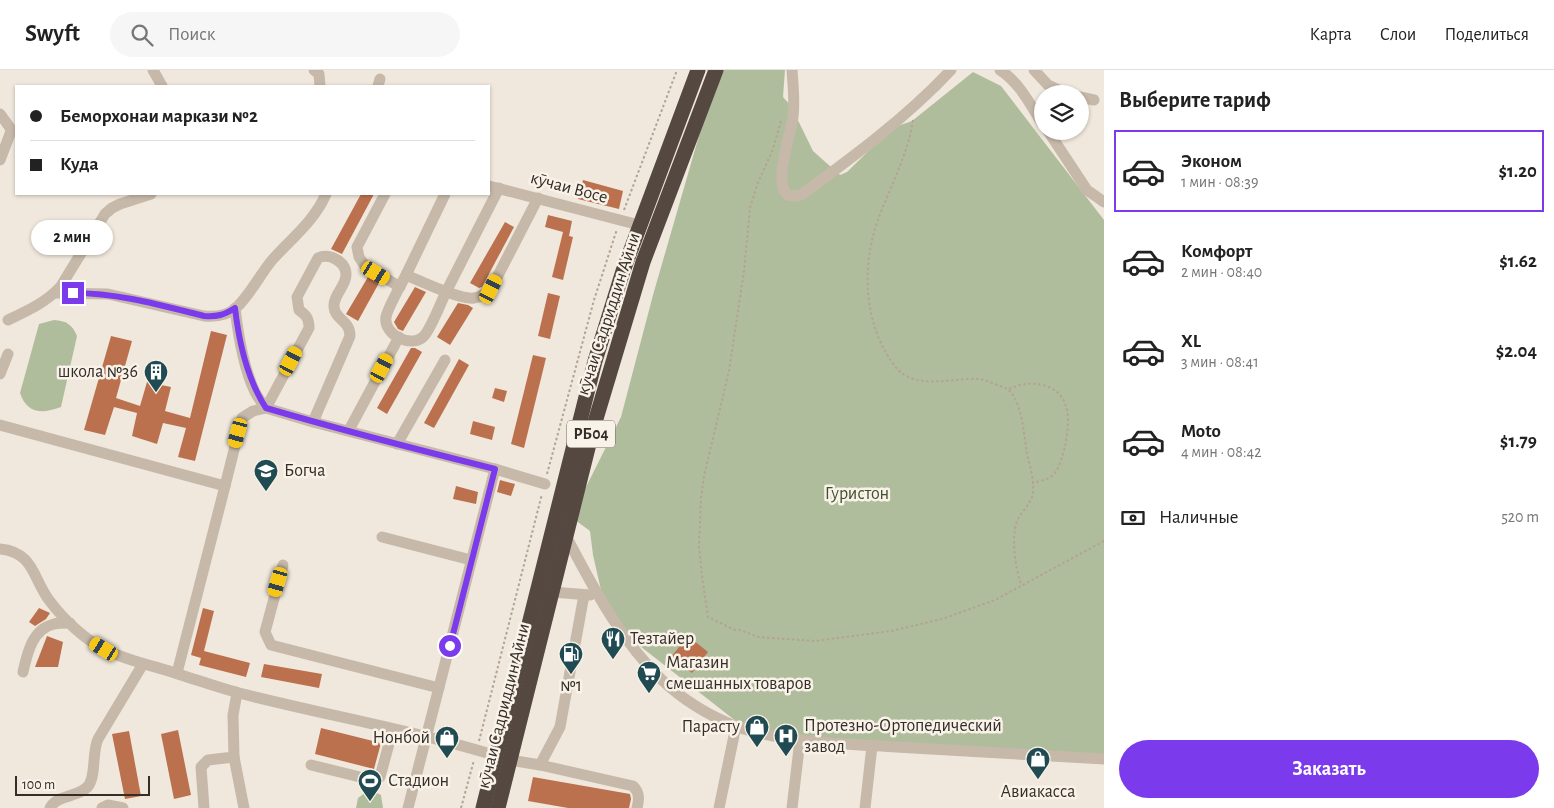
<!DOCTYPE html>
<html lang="ru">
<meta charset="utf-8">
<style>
body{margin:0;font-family:"Alegreya Sans",sans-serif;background:#f6f6f6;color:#222;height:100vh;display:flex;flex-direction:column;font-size:19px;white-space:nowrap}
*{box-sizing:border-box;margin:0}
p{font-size:16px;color:#767676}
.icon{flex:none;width:28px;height:28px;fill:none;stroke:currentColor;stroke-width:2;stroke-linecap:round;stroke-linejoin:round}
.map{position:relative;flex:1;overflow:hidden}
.details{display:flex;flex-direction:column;background:#fff;width:450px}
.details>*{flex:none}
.banner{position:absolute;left:15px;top:15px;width:475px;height:110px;border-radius:0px;box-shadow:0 1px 4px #0004;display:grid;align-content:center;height:110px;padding:0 15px;background:#fff}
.fabs{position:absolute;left:1034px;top:15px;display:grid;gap:10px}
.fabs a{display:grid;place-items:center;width:55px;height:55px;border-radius:50%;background:#fff;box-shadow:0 1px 4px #0004;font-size:25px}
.scale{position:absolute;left:15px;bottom:12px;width:135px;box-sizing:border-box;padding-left:5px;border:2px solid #342d28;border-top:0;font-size:14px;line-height:18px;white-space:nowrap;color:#342d28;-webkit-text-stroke:4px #f8f2e8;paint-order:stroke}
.end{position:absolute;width:22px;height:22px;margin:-11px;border:6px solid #7c3aed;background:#fff;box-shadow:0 0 0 2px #fff}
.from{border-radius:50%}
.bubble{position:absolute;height:35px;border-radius:18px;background:#fff;box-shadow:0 1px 4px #0004;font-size:16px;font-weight:600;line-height:35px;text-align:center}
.car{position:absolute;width:15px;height:30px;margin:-15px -8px;border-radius:6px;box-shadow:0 0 4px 1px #0007;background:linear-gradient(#f5c518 24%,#345 0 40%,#f5c518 0 76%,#345 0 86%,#f5c518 0)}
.banner b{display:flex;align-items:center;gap:18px;height:48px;font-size:19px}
.banner b+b{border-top:1px solid #e0e0e0}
.banner i{width:12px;height:12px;background:#222}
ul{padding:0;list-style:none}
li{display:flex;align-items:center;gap:15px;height:82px;margin:0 10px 8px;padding:0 5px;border:2px solid transparent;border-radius:0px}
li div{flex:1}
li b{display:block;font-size:19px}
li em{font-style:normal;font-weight:600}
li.selected{border-color:#7c3aed}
li>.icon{width:45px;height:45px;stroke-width:1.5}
h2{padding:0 15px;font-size:22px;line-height:60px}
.pay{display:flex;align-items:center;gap:12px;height:55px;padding:0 15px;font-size:19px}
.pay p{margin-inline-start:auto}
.primary-button{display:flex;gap:10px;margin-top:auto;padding:10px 15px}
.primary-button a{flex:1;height:58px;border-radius:30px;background:#7c3aed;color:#fff;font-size:20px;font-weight:600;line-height:58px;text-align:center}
header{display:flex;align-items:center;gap:30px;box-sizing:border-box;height:70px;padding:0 25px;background:#fff;border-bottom:1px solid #e0e0e0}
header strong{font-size:24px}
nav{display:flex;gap:28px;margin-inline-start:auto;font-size:18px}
.search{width:350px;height:45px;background:#f6f6f6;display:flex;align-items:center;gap:12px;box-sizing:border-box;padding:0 18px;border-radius:28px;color:#767676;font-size:19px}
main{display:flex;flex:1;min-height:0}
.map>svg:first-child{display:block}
.green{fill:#b0bd9d}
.building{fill:#bc714e}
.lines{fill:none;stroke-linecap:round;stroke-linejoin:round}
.path{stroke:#b2a393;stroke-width:2;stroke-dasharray:2.5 2.5;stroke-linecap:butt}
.minor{stroke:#c7b9a9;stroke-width:11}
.highway{stroke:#554840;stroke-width:15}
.route{stroke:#7c3aed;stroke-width:6}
.labels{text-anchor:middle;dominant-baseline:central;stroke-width:5;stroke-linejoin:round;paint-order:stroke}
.shield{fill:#f8f2e8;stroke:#6f6862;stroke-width:1}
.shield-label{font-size:16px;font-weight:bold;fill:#342d28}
.street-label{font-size:18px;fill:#342d28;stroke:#f8f2e8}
.poi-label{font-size:18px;fill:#342d28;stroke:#f8f2e8;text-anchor:start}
.park-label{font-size:18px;fill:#41512e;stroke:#f8f2e8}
</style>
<header>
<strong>Swyft</strong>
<div class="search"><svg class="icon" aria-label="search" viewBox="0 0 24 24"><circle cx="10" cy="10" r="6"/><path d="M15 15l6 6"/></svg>Поиск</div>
<nav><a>Карта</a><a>Слои</a><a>Поделиться</a></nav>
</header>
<main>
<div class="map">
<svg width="1104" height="738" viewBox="0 0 1104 738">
<rect width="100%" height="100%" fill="#f0e8dc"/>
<g class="green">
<polygon points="718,0 785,0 783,27 791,36 813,81 840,105 847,102 892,58 912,51 973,2 1001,16 1104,150 1104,688 755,666 608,551 593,485 590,461 571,447 621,347 653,225"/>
<path d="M54 250C66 251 72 254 77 266L61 337C42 344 27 344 20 323L39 254Z"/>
<polygon points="373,721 381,725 383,738 356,738 358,728 366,722"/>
</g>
<g class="building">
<polygon points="583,110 623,121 619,139 578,129"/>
<polygon points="361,124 374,124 342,184 331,179"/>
<polygon points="548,145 572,151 569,166 573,167 563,210 552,207 563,162 545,157"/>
<polygon points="505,152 514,157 482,217 479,218 470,213"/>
<polygon points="368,207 379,213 358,251 346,244"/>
<polygon points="415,217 426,222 403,261 398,259 394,252"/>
<polygon points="548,223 560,226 550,269 538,266"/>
<polygon points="458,233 468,235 473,238 450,275 437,267"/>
<polygon points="211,261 227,265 195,391 178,387 186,358 163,353 157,374 132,366 137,343 114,337 105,365 84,360 111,266 132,271 116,328 140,336 147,312 171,317 165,341 190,348"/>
<polygon points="411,278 415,278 422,282 387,344 377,338"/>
<polygon points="533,285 546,288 524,378 511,374"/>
<polygon points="459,289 469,295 434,358 424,353"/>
<polygon points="495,318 507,321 504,332 492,328"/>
<polygon points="473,351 495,357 492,370 470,364"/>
<polygon points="500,410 515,414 511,426 497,422"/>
<polygon points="456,416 478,422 476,434 453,429"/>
<polygon points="39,538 50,543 46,549 35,556 29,552"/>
<polygon points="203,538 214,541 204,581 250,593 246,607 199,595 201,588 191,585"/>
<polygon points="47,566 63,572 58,597 35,597"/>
<polygon points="688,566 708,582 692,603 671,587"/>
<polygon points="264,594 322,604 319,618 261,607"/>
<polygon points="321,658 381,673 374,699 315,684"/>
<polygon points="178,660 191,725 174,729 161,664"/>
<polygon points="129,661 141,726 125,729 112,664"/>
<polygon points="533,707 630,724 631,729 629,738 568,738 528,731"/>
</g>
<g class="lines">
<g class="path">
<path d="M913 50C908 84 891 115 879 147 861 195 863 253 894 295 913 322 953 307 980 309 986 310 992 313 998 315 1005 318 1009 319 1013 325 1023 342 1024 365 1027 384 1030 396 1034 409 1033 421 1033 433 1021 441 1017 451 1011 468 1015 497 1021 514"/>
<polyline points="781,51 773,79 757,115 750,138 744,201 729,301 704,406 701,428 699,476 702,506 708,547 735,560 740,560 758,567 815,571 891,561 942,549 995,530 1104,471"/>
<polyline points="624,140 677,0"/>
<path d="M1009 319C1020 314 1031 312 1043 315 1072 323 1070 351 1065 376 1063 384 1060 397 1054 404 1049 410 1039 411 1032 413"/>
<polyline points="547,404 594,230 617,159"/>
<polyline points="479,671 542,424"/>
<polyline points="461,738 474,690"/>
</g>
<g class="minor">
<polyline points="153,0 162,16"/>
<polyline points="314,0 319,4 320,16"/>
<path d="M792 0C793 16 795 31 793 47 790 65 778 101 783 117 785 127 793 127 801 125 853 87 907 47 951 0"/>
<path d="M1000 0C1019 12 1030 34 1042 53"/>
<polyline points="1034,0 1048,15 1067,24"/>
<polyline points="378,16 380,9"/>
<polyline points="1080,27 1094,30"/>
<polyline points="0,44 11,59 10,64 0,90"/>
<polyline points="1048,61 1087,120 1104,132"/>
<polyline points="489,116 639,155"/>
<path d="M499 118C481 154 463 189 445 224 440 235 431 258 424 266 412 279 383 265 386 247 388 237 401 215 406 205 420 211 460 230 474 228 481 227 485 224 491 219L538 128"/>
<polyline points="385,124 357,177 359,187 365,196 400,217"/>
<polyline points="406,205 445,124"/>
<path d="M55 223 108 224 204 246C215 247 227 246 236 238 251 224 260 204 273 189 292 168 315 150 326 124"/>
<path d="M235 238C238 264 244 299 255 322 258 328 262 333 266 338L309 258C309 248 306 245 299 240L297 227 318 188C329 183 346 191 346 205 346 216 333 225 334 237 335 250 350 250 350 266L313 352"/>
<path d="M8 250C27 241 47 232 61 216L105 144 112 138 120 134 151 124"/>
<polyline points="0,304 8,284"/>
<polyline points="0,355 225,416 242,348 253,341 266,338 313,352 495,399 545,414"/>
<polyline points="349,360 399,267"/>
<polyline points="397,374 445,290"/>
<path d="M566 466C593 517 620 570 662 610 683 630 708 645 735 656 783 673 846 674 896 677 965 681 1035 685 1104 689"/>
<polyline points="382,467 471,490"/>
<path d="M0 479C34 482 33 509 49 530 63 549 85 570 106 580 130 592 156 596 181 605 200 611 220 618 239 623 325 645 412 660 497 686"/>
<polyline points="283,495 265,562 271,575 439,618"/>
<polyline points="552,522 590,525"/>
<path d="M23 602C27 584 32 559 54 554 59 553 65 553 70 553"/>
<polyline points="177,603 225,416"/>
<polyline points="234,687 244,738"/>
<polyline points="510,690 540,695 560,657 584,525"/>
<polyline points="311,695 372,710 380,707 393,659"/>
<path d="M540 695 633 716C640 723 639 730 637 738"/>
<path d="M50 738C57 724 80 728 89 715 96 704 92 682 98 669L143 594"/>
<polyline points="102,738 108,735 123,738"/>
<polyline points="204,738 201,697 208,690 234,687 233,645 237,623"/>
<polyline points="408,738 495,399"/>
<polyline points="719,738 736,656"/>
<polyline points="792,738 800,670"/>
<polyline points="865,738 872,676"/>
</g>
<g class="highway">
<polyline points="483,738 595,291 623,201 698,0"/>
<polyline points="498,738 592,362 643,192 716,0"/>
</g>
</g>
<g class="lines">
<path class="route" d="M73 223C118 223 160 235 204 246 217 247 224 245 235 238 239 273 247 309 266 338 341 360 419 380 495 399L450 576"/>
</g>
<defs>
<symbol id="building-pin" viewBox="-11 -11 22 30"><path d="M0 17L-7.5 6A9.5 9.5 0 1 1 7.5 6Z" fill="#214b52" stroke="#f8f2e8"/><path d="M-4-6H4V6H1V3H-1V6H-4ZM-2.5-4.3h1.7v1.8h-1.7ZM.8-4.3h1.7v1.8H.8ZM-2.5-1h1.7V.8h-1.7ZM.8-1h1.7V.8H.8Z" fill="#fff"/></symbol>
<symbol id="school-pin" viewBox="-11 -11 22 30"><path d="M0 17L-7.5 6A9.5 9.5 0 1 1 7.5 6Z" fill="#214b52" stroke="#f8f2e8"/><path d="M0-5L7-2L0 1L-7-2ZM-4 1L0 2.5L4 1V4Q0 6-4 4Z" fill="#fff"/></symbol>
<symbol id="restaurant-pin" viewBox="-11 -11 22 30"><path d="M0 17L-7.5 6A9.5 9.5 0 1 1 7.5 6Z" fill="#214b52" stroke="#f8f2e8"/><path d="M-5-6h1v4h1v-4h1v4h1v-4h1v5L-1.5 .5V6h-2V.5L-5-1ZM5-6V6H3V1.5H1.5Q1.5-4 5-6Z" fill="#fff"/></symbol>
<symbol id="fuel-pin" viewBox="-11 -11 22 30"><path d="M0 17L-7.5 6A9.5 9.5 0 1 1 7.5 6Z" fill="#214b52" stroke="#f8f2e8"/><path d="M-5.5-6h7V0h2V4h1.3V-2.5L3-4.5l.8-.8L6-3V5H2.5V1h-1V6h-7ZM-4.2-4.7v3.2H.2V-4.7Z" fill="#fff"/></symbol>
<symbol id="supermarket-pin" viewBox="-11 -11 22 30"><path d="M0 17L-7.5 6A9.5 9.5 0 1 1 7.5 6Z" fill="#214b52" stroke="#f8f2e8"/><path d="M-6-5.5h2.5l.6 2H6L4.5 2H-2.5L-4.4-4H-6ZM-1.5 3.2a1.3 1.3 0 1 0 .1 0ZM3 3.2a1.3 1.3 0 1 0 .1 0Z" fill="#fff"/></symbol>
<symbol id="shop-pin" viewBox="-11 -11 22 30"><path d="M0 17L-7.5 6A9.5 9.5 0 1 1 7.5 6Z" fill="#214b52" stroke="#f8f2e8"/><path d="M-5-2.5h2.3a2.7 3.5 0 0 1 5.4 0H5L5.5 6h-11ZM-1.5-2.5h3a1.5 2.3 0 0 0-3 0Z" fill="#fff"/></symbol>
<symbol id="hospital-pin" viewBox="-11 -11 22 30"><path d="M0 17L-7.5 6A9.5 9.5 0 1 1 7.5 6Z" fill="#214b52" stroke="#f8f2e8"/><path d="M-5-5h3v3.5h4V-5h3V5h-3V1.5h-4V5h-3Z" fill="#fff"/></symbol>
<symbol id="stadium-pin" viewBox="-11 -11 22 30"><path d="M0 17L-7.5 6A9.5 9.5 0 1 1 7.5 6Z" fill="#214b52" stroke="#f8f2e8"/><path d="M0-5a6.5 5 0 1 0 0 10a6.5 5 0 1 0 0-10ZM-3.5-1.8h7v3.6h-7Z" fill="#fff"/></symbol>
</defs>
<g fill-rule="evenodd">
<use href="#building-pin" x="142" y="288" width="28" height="38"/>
<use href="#school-pin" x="252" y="387" width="28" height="38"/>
<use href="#restaurant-pin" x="599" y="555" width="28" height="38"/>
<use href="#fuel-pin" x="557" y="570" width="28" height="38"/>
<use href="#supermarket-pin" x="635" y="589" width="28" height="38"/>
<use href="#shop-pin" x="743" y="643" width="28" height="38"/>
<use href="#hospital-pin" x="772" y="652" width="28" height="38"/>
<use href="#shop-pin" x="433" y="654" width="28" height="38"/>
<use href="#shop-pin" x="1024" y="675" width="28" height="38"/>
<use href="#stadium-pin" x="356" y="697" width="28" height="38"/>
</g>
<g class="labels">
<rect class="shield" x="567" y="350.5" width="48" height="27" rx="4"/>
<g class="shield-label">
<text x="591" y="364">РБ04</text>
</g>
<g class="street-label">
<text transform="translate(569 118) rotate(15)">кӯчаи Восе</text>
<text transform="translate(609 244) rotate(-72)">кӯчаи Садриддин Айни</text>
<text transform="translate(504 636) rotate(-76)">кӯчаи Садриддин Айни</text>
</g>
<g class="poi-label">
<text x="138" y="302" text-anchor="end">школа №36</text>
<text x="284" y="401">Богча</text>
<text x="630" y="569">Тезтайер</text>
<text x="666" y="593">Магазин<tspan x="666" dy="21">смешанных товаров</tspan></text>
<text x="571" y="616" text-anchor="middle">№1</text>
<text x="804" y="656">Протезно-Ортопедический<tspan x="804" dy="21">завод</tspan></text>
<text x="740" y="657" text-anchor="end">Парасту</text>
<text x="430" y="668" text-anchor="end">Нонбой</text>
<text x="388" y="711">Стадион</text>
<text x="1038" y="722" text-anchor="middle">Авиакасса</text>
</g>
<g class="park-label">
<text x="857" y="424">Гуристон</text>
</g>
</g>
</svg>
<div class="fabs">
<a><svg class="icon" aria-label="layers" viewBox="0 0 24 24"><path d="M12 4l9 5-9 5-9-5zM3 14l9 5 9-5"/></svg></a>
</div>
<div class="scale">100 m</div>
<i class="end from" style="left:450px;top:576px"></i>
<i class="end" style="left:73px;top:223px"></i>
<div class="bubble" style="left:31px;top:150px;width:82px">2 мин</div>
<i class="car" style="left:376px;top:203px;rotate:121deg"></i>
<i class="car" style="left:491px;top:219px;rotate:27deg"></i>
<i class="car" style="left:291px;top:291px;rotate:28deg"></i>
<i class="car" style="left:382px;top:298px;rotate:28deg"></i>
<i class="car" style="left:238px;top:363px;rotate:195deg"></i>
<i class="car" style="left:278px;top:512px;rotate:196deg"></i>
<i class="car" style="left:104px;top:579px;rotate:301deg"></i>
<div class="banner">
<b><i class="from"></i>Беморхонаи маркази №2</b>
<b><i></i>Куда</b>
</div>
</div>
<section class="details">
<h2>Выберите тариф</h2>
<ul>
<li class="selected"><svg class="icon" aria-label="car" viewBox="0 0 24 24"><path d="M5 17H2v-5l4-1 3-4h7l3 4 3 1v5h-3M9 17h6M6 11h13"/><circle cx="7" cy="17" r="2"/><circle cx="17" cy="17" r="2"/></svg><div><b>Эконом</b><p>1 мин · 08:39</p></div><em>$1.20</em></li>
<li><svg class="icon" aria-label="car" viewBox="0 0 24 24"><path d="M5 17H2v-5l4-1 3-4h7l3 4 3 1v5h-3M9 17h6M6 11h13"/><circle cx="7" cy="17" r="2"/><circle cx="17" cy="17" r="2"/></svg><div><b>Комфорт</b><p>2 мин · 08:40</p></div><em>$1.62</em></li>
<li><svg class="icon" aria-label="car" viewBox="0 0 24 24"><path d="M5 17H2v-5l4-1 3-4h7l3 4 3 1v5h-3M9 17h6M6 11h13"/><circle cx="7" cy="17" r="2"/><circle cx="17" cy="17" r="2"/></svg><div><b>XL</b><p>3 мин · 08:41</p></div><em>$2.04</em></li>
<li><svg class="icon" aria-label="car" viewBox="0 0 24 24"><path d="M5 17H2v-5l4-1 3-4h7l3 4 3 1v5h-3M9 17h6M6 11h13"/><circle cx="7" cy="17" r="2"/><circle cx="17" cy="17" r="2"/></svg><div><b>Moto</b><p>4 мин · 08:42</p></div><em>$1.79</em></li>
</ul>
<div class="pay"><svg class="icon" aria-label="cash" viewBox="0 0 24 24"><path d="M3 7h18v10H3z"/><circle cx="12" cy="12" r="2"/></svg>Наличные<p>520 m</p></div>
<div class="primary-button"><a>Заказать</a></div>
</section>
</main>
